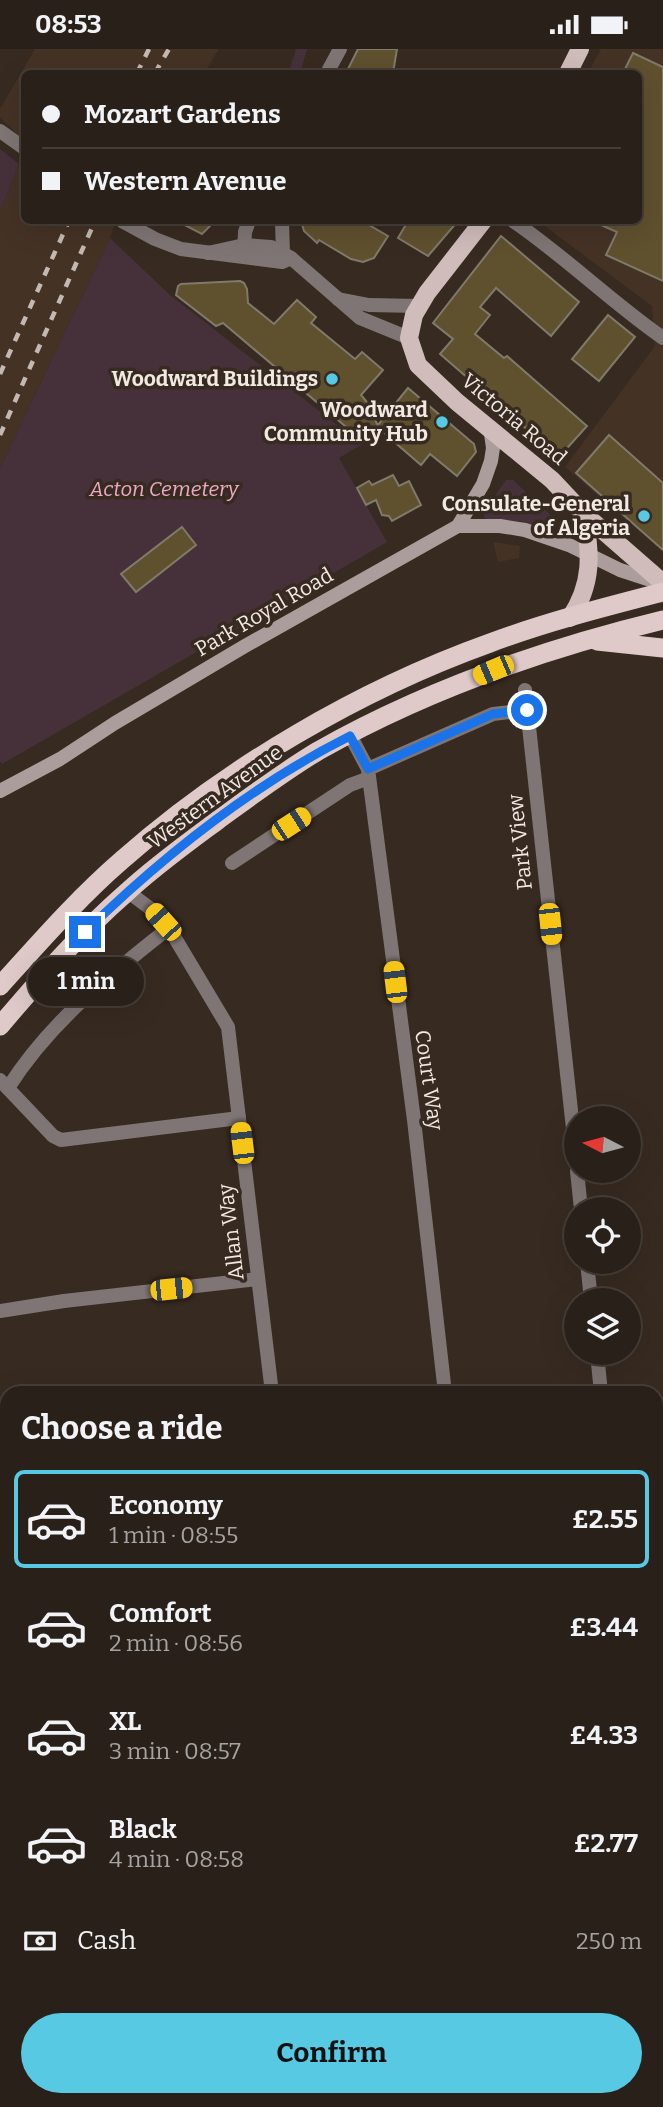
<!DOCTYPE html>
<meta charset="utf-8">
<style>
body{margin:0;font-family:Bitter,serif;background:#312822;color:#f1f3f6;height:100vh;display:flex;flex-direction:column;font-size:26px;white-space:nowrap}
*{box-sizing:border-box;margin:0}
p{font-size:23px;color:#a5a3a2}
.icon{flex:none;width:38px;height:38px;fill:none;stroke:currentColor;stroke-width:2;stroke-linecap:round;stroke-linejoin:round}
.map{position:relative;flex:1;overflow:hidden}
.side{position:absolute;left:0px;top:1337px;width:663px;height:721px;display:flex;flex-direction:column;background:#292019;border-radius:21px 21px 0 0;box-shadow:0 7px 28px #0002,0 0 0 2px #453e38}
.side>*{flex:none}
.guide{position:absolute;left:21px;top:21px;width:621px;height:154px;border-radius:10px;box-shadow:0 7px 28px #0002,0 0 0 2px #453e38;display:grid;align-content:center;height:154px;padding:0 21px;background:#292019}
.needle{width:46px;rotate:276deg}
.fabs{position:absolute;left:564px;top:1057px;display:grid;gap:14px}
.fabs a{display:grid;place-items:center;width:77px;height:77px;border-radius:50%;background:#292019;box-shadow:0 7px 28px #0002,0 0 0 2px #453e38;font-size:35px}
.end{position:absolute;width:32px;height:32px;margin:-16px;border:9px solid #1a73e8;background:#fff;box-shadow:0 0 0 4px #fff}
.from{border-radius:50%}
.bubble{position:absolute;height:49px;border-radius:24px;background:#292019;box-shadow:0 7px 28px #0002,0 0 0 2px #453e38;font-size:23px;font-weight:700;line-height:49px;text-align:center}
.car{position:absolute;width:21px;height:42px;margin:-21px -10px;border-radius:9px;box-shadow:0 0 5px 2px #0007;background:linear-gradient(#f5c518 24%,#345 0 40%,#f5c518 0 76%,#345 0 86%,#f5c518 0)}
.guide b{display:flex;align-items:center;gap:24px;height:66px;font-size:26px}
.guide b+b{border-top:2px solid #453e38}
.guide i{width:18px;height:18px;background:#f1f3f6}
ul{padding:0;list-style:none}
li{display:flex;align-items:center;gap:21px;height:98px;margin:0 14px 10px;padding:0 7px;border:4px solid transparent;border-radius:10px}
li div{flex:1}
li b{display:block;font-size:26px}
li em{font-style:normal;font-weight:700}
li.current{border-color:#57c9e2}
li>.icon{width:63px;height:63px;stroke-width:1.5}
h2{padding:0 21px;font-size:32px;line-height:84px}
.pay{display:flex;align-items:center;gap:18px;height:77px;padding:0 21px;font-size:26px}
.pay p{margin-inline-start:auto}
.button{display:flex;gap:14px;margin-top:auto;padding:14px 21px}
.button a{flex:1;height:80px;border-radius:42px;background:#57c9e2;color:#111;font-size:28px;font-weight:700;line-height:80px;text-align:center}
.status{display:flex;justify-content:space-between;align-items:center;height:49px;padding:0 35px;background:#292019;direction:ltr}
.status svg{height:19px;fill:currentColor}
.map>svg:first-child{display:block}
.built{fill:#443225}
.green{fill:#46313a}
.building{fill:#5f502e;stroke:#807a6a;stroke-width:2}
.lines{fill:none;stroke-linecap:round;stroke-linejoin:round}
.minor{stroke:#7e7574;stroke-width:14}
.tertiary{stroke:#7e7574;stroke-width:14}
.secondary{stroke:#ab9d9c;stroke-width:14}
.primary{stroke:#cfbcbb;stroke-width:18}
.trunk{stroke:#dfcac9;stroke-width:19}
.rail{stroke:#c3b9b2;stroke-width:4.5;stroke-dasharray:9 9;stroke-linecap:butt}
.route{stroke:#1a73e8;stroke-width:9}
.poi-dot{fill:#57c9e2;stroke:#372a21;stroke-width:2.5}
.labels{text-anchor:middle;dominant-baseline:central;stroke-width:7;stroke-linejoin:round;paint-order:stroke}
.poi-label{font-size:21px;font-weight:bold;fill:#f2e9e3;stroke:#372a21;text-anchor:end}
.street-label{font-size:21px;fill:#f2e9e3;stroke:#372a21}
.park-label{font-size:21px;font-style:italic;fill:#eaa9c6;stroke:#372a21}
</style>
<div class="status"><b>08:53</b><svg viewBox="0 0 49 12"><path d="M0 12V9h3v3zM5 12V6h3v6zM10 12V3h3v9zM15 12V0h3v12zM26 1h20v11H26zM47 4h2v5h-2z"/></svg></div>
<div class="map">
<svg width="663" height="2058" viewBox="0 0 663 2058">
<rect width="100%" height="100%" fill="#372a21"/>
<g class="built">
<polygon points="35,0 219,0 204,24 24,24 24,92 0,68 0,60"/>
<polygon points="601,0 663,0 663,503 565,418 655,297 652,257 538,172 639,172 639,24 588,24"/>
<polygon points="19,115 24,115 24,172 116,172 110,189 0,419 0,163"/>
<polygon points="493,493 520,497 519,509 498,513"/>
<polygon points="0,1842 7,1850 7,2010 0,2002"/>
<polygon points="0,2011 7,2019 7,2051 34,2051 40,2058 0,2058"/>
<polygon points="43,2051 192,2051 199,2058 49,2058"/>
</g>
<g class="green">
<polygon points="296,0 307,0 300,24 290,19"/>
<polygon points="0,100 19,115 0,163"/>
<polygon points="110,189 170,246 359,393 373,376 376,379 363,395 339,409 387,493 436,465 2,715 0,712 0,419"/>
<polygon points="506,431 513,431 556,471 549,481 519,472 486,471 483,464"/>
<polygon points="656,1421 663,1421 663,1998 656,1999"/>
</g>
<g class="building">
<polygon points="358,0 397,0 393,24 346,24"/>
<polygon points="633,4 663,18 663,232 606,206 617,183 592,172 639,172 639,24 623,24"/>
<polygon points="177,172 215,172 202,185"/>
<polygon points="301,172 362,172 388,187 374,209 363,213 351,210 319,191 317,194 304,182"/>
<polygon points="408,172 458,172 428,207 398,189"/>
<polygon points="501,187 579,253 551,287 496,239 480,258 490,266 475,285 504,309 507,307 587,377 559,408 440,305 453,290 433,274"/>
<polygon points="240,232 244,234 247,240 248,254 274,275 297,251 316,268 311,274 355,310 362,303 383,321 361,346 377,365 373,368 378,376 408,339 474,395 476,403 457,427 430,405 421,416 377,378 364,393 223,274 216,277 176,246 178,237 181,235"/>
<polygon points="608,266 635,288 599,332 572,310"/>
<polygon points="609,386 663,434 663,501 576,424"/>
<polygon points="393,426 399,437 409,432 421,456 392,472 389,467 382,466 376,451 366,456 357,439 369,432 372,436"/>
<polygon points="182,478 196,496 136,543 121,525"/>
</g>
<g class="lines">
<g class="minor">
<path d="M513 172C566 208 611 253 663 289"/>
<polyline points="525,641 576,1107"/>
<polyline points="350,686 368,720 414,1071 445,1344"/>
<polyline points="368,720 493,665 527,661"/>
<polyline points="232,814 350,736 369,729"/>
<polyline points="127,842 151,860 169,879 228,978 272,1344"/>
<polyline points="0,1031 53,1087 61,1091 239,1069"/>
<path d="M8 1039C49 974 109 926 169 879"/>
<polyline points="577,1122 581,1160"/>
<polyline points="587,1213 591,1251"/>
<polyline points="0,1262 64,1252 258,1230"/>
<polyline points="597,1304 601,1344"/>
<polyline points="656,1404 663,1404"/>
<polyline points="0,1426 7,1426"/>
<polyline points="0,1600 7,1599"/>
<polyline points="0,1674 7,1682"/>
<polyline points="656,2015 663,2015"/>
<polyline points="342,2051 344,2058"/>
</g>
<g class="tertiary">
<polyline points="327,24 340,0"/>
<polyline points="0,82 24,99"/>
<polyline points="122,172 155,190 181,200 282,213 291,209"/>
<polyline points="282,172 283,205"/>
<polyline points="208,204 244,196 271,198 291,209 360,269 409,289"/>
<polyline points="244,204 245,183 249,172"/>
<polyline points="338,250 369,256 418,257"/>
</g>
<g class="secondary">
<polyline points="458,477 500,477 525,481 569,496 620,521 663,535"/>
<polyline points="0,742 60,710 115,674 245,597 458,477 483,435 491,412 493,399 490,378"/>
</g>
<g class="primary">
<polyline points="568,24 580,0"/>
<polyline points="483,172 427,244 414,266 409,289 418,316 457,353 552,431 584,465 663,534"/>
<path d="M570 569C593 535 591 505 584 465"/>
</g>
<g class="trunk">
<polyline points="597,592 663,599"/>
<path d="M0 937C39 894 78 849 122 811 226 719 359 641 490 594 546 573 605 558 663 543"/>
<path d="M0 977C40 930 80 884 127 843 155 817 187 794 218 771 251 747 283 723 318 702 426 641 543 600 663 571"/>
</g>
<g class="rail">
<polyline points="137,24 149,0"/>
<polyline points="155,24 169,0"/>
<polyline points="0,325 69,172"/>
<polyline points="0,386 95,172"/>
<polyline points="0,1956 7,1964"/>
<polyline points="101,2051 107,2058"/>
</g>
</g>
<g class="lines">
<path class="route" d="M85 883C162 808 254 735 350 687L368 720 493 665 527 661"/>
</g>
<g class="poi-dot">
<circle cx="332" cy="330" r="7"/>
<circle cx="442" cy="373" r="7"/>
<circle cx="644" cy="467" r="7"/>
</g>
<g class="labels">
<g class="poi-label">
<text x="318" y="330">Woodward Buildings</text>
<text x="428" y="361">Woodward<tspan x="428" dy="24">Community Hub</tspan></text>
<text x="630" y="455">Consulate-General<tspan x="630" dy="24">of Algeria</tspan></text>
</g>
<g class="street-label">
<text transform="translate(514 370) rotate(40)">Victoria Road</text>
<text transform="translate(264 563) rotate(-30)">Park Royal Road</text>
<text transform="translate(215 748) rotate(-36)">Western Avenue</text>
<text transform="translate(520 793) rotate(-96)">Park View</text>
<text transform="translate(429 1031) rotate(82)">Court Way</text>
<text transform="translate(231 1183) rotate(-97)">Allan Way</text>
</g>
<g class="park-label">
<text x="164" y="440">Acton Cemetery</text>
</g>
</g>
</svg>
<div class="fabs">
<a><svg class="needle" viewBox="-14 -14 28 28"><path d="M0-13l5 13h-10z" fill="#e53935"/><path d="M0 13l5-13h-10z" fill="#a5a3a2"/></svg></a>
<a><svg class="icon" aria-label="locate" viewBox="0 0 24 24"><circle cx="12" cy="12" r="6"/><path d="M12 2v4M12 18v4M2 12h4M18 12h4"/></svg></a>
<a><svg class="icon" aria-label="layers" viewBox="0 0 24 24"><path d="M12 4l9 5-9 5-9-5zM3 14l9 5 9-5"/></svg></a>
</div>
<i class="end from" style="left:527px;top:661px"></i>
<i class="end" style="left:85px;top:883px"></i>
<div class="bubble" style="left:28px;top:908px;width:116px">1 min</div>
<i class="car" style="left:493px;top:621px;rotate:247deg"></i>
<i class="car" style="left:291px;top:775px;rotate:57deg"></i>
<i class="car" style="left:163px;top:873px;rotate:318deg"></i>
<i class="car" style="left:550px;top:875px;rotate:174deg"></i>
<i class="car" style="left:395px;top:933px;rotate:353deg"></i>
<i class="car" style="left:242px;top:1094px;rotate:353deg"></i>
<i class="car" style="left:171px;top:1240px;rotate:84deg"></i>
<div class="guide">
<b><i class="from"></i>Mozart Gardens</b>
<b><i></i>Western Avenue</b>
</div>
<section class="side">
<h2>Choose a ride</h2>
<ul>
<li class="current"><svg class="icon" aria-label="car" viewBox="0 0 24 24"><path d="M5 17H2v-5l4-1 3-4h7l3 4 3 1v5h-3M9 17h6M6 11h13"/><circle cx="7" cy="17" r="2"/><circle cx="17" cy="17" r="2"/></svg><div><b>Economy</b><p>1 min · 08:55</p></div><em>£2.55</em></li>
<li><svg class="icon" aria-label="car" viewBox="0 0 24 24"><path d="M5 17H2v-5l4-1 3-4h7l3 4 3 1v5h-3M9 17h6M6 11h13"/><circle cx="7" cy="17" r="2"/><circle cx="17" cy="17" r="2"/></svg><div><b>Comfort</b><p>2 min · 08:56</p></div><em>£3.44</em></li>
<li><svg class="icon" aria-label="car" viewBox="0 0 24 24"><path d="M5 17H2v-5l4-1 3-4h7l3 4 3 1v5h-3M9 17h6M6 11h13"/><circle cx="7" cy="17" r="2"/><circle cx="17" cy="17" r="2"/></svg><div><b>XL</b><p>3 min · 08:57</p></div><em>£4.33</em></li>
<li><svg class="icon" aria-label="car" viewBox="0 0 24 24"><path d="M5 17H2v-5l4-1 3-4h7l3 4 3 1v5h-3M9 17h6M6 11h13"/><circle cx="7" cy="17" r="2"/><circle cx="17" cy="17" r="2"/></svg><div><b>Black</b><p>4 min · 08:58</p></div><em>£2.77</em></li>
</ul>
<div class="pay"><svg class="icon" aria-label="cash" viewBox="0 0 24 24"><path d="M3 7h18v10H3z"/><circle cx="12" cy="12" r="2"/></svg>Cash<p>250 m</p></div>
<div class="button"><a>Confirm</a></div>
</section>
</div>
